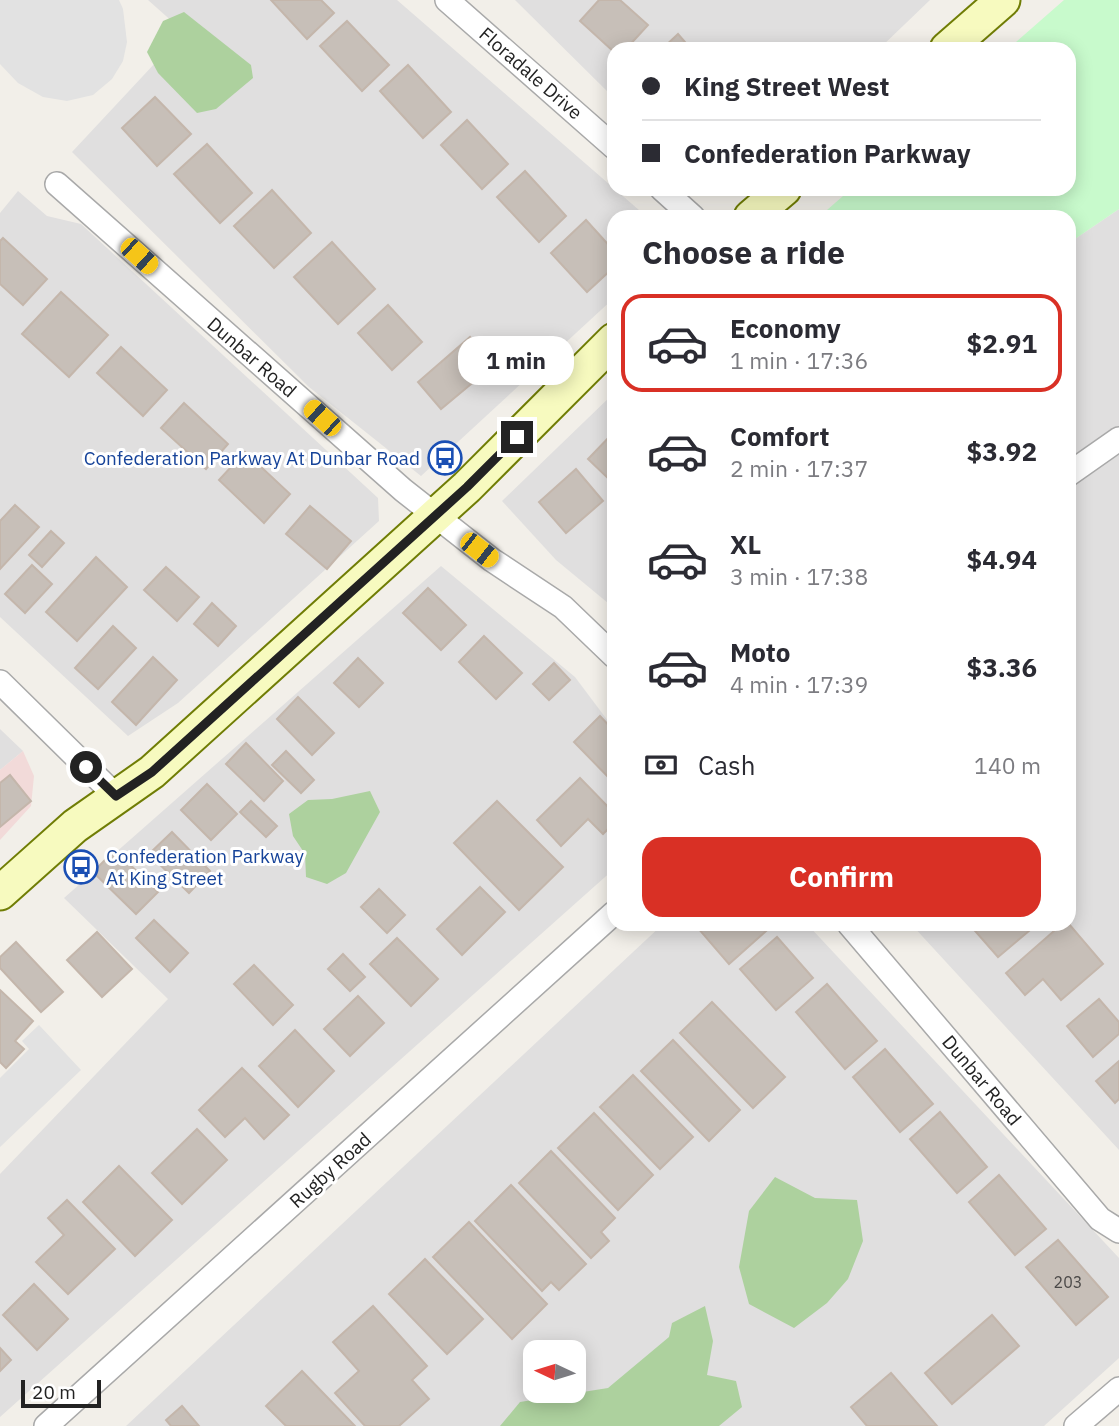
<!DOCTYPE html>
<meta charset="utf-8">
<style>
body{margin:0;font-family:"IBM Plex Sans",sans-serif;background:#f7f7f7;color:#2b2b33;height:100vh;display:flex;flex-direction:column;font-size:26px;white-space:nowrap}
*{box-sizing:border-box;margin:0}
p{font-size:23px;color:#7c7c81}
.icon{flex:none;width:38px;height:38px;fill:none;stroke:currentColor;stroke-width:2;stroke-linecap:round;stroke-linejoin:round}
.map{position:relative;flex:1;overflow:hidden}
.side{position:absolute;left:607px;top:210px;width:469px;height:721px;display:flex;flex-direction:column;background:#fff;border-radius:21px;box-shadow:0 4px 18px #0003}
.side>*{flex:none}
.guide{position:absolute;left:607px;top:42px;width:469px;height:154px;border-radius:21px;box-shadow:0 4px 18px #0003;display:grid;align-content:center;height:154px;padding:0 35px;background:#fff}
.needle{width:46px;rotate:274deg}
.controls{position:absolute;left:523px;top:1340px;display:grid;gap:14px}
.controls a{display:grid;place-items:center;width:63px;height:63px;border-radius:14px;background:#fff;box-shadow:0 4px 18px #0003;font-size:35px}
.scale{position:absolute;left:21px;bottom:18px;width:80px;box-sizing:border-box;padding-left:7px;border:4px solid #222;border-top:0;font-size:19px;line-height:24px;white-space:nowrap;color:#222;-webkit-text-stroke:5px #fff;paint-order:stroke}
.end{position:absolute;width:32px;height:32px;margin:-16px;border:9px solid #222;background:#fff;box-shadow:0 0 0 4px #fff}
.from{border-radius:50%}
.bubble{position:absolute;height:49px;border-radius:21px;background:#fff;box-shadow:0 4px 18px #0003;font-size:23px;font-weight:700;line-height:49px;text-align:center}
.car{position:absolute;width:21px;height:42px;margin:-21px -10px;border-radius:9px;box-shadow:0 0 5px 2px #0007;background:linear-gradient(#f5c518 24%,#345 0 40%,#f5c518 0 76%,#345 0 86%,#f5c518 0)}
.guide b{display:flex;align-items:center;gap:24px;height:66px;font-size:26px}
.guide b+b{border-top:2px solid #e1e1e2}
.guide i{width:18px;height:18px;background:#2b2b33}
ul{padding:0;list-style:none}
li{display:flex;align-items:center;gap:21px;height:98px;margin:0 14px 10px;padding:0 21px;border:4px solid transparent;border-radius:21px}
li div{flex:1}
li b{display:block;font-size:26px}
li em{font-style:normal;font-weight:700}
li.on{border-color:#d93025}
li>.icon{width:63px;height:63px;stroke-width:1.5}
h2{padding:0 35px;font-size:32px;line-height:84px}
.pay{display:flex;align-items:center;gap:18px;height:77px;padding:0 35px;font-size:26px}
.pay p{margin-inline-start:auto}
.action{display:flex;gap:14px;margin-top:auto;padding:14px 35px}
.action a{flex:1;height:80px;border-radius:21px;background:#d93025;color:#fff;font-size:28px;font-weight:700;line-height:80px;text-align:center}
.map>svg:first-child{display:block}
.residential{fill:#e0dfdf;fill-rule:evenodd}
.commercial{fill:#f2dad9}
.forest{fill:#add19e}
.park{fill:#c8facc}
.parking{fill:#e2e2e2}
.building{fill:#c7bfb8;stroke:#c4b6ab;stroke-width:2}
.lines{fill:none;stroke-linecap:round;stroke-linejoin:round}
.street-casing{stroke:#a9a9a9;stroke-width:26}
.secondary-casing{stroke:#707d05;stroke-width:37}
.street{stroke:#fff;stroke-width:23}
.secondary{stroke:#f7fabf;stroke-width:33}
.route{stroke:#222;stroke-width:9}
.labels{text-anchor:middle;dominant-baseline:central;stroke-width:6;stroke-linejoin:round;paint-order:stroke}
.number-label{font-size:16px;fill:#4b4948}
.street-label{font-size:19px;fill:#222;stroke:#fff}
.transit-label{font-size:19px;fill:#164399;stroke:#fff;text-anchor:end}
</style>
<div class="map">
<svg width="1119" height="1426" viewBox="0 0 1119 1426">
<rect width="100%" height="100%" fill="#f2efe9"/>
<g class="residential">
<polygon points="148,0 397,0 647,217 614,217 614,298 421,476 309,387 72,152 184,32"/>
<polygon points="515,0 930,0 879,49 614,49 614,98"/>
<polygon points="18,191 47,216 81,224 378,498 379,521 178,703 128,736 0,617 0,213"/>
<polygon points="1119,209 1119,1150 911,924 1069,924 1069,243"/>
<polygon points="614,393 614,608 556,560 502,501"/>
<polygon points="441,566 575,677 614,729 614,869 0,1417 0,1174 168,999 64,898"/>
<polygon points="0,729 23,751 0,770"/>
<path d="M663 924H807L1119 1258V1358L1044 1426H126ZM536 1353H574V1391H536Z"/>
</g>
<polygon class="commercial" points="23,751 34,776 31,806 0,840 0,770"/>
<g class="forest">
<polygon points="184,12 251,65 253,78 216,109 197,113 158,73 147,52 163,21"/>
<polygon points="370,791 380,812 346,873 327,884 306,877 305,854 293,836 289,814 308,800 332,799"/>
<polygon points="775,1177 815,1198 857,1200 863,1241 848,1279 827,1303 794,1328 749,1304 739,1267 749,1211"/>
<polygon points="705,1306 713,1341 707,1375 736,1381 742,1407 719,1426 500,1426 520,1402 608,1388 669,1337 672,1323"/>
</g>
<polygon class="park" points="1064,0 1119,0 1119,209 1069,243 1069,217 819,217 851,189 1069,189 1069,49 1008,49"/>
<g class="parking">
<polygon points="0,0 119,0 123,9 127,42 123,61 112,79 93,95 67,101 43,97 18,83 0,64"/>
<polygon points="39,1025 81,1070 0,1147 0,1078 29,1049 22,1041"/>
</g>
<g class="building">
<polygon points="271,0 321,0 334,13 307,39"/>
<polygon points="599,0 620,0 648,25 626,49 614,49 614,52 580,21"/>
<polygon points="347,21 389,65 362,91 320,46"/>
<polygon points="678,34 691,49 662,49"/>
<polygon points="408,65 451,112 423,138 380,91"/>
<polygon points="155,97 191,134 157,166 122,128"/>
<polygon points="467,120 508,164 482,189 441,145"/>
<polygon points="207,144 252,193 220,223 174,174"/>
<polygon points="525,171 566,216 539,242 497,197"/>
<polygon points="272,190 311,233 274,268 234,226"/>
<polygon points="586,220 614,251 614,267 587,292 551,253"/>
<polygon points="3,238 47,279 23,305 0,284 0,241"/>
<polygon points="332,242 375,289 338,324 294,277"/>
<polygon points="61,292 108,335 69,377 22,334"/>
<polygon points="388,305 422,342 392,370 358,333"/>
<polygon points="470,337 494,365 441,409 418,382"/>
<polygon points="121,347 167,390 143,416 97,373"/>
<polygon points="184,403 228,444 206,469 161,428"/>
<polygon points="614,432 614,484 588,459"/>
<polygon points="245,452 290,494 264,523 219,480"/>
<polygon points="576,469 603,501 566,533 539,502"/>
<polygon points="15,505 39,527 0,569 0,521"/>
<polygon points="310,506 351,541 327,569 286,534"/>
<polygon points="51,531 64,543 42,567 29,555"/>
<polygon points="96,557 127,587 77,641 46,612"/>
<polygon points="32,565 52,584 25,613 5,594"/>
<polygon points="166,567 199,597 177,621 144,590"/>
<polygon points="428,588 466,625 441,650 403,613"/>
<polygon points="212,603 236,626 218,646 194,624"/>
<polygon points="113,626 136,648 98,689 75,668"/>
<polygon points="484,636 522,673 496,699 459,662"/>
<polygon points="153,657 177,680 136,725 112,702"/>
<polygon points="358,658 383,683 359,707 334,683"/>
<polygon points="554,663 570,680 549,700 533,684"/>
<polygon points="298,697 334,733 312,755 277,719"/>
<polygon points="600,716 614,731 614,783 574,742"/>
<polygon points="246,743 283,781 264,801 226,764"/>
<polygon points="286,751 314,780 301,793 272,765"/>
<polygon points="10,775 31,801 0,827 0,783"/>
<polygon points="580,778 614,813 614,823 603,834 588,819 561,846 537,820"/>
<polygon points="207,784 237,814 211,840 181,810"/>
<polygon points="251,801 277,826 266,837 240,812"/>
<polygon points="497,801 563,867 519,910 454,843"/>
<polygon points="172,832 210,871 189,893 149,854"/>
<polygon points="115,850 158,892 136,914 93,872"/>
<polygon points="480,887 505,912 462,955 437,929"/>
<polygon points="379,889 405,915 387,933 361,907"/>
<polygon points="154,920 188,953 170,972 136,938"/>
<polygon points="701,924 774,924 729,964 697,927"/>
<polygon points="969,924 1023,924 1029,931 998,957"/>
<polygon points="1062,924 1069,924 1103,964 1061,1000 1043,979 1025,995 1006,973"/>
<polygon points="97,932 132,969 102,997 67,960"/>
<polygon points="777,937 813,978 776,1010 740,969"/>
<polygon points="397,938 438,979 411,1006 370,964"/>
<polygon points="16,942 63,992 41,1012 0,968 0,957"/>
<polygon points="343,954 365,977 350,991 328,969"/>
<polygon points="254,965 293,1005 273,1025 234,984"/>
<polygon points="827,984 877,1041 845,1069 796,1012"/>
<polygon points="0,990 33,1021 15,1041 24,1049 6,1068 0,1062"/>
<polygon points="358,996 384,1023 350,1056 324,1029"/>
<polygon points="1099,999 1119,1022 1119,1034 1093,1057 1067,1026"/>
<polygon points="712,1002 785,1077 753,1108 680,1033"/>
<polygon points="295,1030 334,1071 298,1107 259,1066"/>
<polygon points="673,1040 740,1110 709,1141 641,1071"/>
<polygon points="885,1049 933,1104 900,1132 853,1077"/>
<polygon points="1119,1061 1119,1099 1115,1103 1096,1081"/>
<polygon points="242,1068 289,1115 264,1139 245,1118 225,1137 199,1110"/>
<polygon points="633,1075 693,1137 660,1169 600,1107"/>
<polygon points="940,1112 987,1167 957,1193 910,1139"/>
<polygon points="594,1113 653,1175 618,1210 558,1148"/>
<polygon points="197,1129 227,1160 182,1204 152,1173"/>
<polygon points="551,1151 615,1218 601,1232 609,1241 591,1258 519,1183"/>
<polygon points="119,1166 172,1220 135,1256 83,1202"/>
<polygon points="999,1175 1046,1229 1015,1255 969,1202"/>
<polygon points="511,1185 586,1264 559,1290 551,1282 542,1291 475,1221"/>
<polygon points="67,1200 115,1249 68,1294 36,1262 64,1235 48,1218"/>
<polygon points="469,1222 547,1304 512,1339 433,1257"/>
<polygon points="1058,1240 1108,1297 1076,1325 1026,1267"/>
<polygon points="425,1259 483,1319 447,1354 389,1294"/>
<polygon points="34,1284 68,1319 37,1350 3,1315"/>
<polygon points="373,1306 427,1366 412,1380 429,1399 399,1426 365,1426 335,1393 359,1371 333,1342"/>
<polygon points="992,1315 1019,1346 952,1404 925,1373"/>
<polygon points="0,1348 11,1360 0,1371"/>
<polygon points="302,1371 355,1426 286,1426 266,1406"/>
<polygon points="891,1373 937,1426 867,1426 851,1407"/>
<polygon points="182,1406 199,1426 171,1426 166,1420"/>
</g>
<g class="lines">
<defs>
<g id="street">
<polyline points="447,0 614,147"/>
<polyline points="57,184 403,490 492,560 563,607 614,656"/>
<polyline points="662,189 693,217"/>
<polyline points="1069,474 1119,439"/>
<polyline points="0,682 116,796"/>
<polyline points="849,924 1100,1219 1119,1231"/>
<polyline points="46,1426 614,913"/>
<polyline points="1076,1426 1119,1389"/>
</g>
<g id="secondary">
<polyline points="947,49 1003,0"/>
<polyline points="751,217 784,189"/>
<polyline points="0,893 75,826 152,772 467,487 614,340"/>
</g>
</defs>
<use href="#street" class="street-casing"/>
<use href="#secondary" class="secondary-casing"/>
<use href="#street" class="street"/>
<use href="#secondary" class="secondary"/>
</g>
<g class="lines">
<polyline class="route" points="86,767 116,796 152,772 467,487 517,437"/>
</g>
<defs>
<symbol id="bus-ring" viewBox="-11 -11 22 22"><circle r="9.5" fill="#fff" stroke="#1a4fb4" stroke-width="1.5"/><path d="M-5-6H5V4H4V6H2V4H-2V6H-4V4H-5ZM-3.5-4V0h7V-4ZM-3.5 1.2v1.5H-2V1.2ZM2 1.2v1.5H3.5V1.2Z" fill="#1a4fb4"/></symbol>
</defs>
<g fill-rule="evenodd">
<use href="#bus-ring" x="426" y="439" width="38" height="38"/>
<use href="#bus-ring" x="62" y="848" width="38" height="38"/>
</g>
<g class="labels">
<g class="number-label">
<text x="1068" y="1282">203</text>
</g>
<g class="street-label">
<text transform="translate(531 73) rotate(41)">Floradale Drive</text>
<text transform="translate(252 357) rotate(41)">Dunbar Road</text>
<text transform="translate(982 1080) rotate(50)">Dunbar Road</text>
<text transform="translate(330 1170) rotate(-42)">Rugby Road</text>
</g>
<g class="transit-label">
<text x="420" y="458">Confederation Parkway At Dunbar Road</text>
<text x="106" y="856" text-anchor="start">Confederation Parkway<tspan x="106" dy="22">At King Street</tspan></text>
</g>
</g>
</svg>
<div class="controls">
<a><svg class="needle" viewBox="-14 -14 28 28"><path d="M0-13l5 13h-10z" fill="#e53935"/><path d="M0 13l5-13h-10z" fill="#7c7c81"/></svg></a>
</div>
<div class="scale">20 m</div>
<i class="end from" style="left:86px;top:767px"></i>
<i class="end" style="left:517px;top:437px"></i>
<div class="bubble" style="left:458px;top:336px;width:116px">1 min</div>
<i class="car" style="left:139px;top:256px;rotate:132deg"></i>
<i class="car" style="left:322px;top:418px;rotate:312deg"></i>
<i class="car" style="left:479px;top:550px;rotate:128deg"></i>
<div class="guide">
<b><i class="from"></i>King Street West</b>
<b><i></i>Confederation Parkway</b>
</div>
<section class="side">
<h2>Choose a ride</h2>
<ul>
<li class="on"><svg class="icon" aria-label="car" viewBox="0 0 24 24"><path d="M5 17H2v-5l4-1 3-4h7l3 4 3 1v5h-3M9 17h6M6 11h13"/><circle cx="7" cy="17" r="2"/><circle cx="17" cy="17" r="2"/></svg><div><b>Economy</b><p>1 min · 17:36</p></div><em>$2.91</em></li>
<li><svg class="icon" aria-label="car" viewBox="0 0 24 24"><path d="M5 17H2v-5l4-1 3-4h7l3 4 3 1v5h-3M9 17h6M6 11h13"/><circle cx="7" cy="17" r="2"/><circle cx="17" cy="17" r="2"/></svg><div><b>Comfort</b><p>2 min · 17:37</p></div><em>$3.92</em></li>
<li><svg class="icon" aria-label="car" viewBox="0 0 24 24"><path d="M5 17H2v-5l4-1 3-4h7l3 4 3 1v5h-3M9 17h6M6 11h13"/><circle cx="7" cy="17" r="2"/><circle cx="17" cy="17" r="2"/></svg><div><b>XL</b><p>3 min · 17:38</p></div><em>$4.94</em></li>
<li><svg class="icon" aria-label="car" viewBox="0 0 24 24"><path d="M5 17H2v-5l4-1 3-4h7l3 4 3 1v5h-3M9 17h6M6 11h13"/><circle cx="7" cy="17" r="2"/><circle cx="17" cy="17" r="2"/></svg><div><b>Moto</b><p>4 min · 17:39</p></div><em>$3.36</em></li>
</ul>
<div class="pay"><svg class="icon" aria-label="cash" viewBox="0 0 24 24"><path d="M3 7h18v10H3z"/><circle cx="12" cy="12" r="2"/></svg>Cash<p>140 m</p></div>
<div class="action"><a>Confirm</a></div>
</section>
</div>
